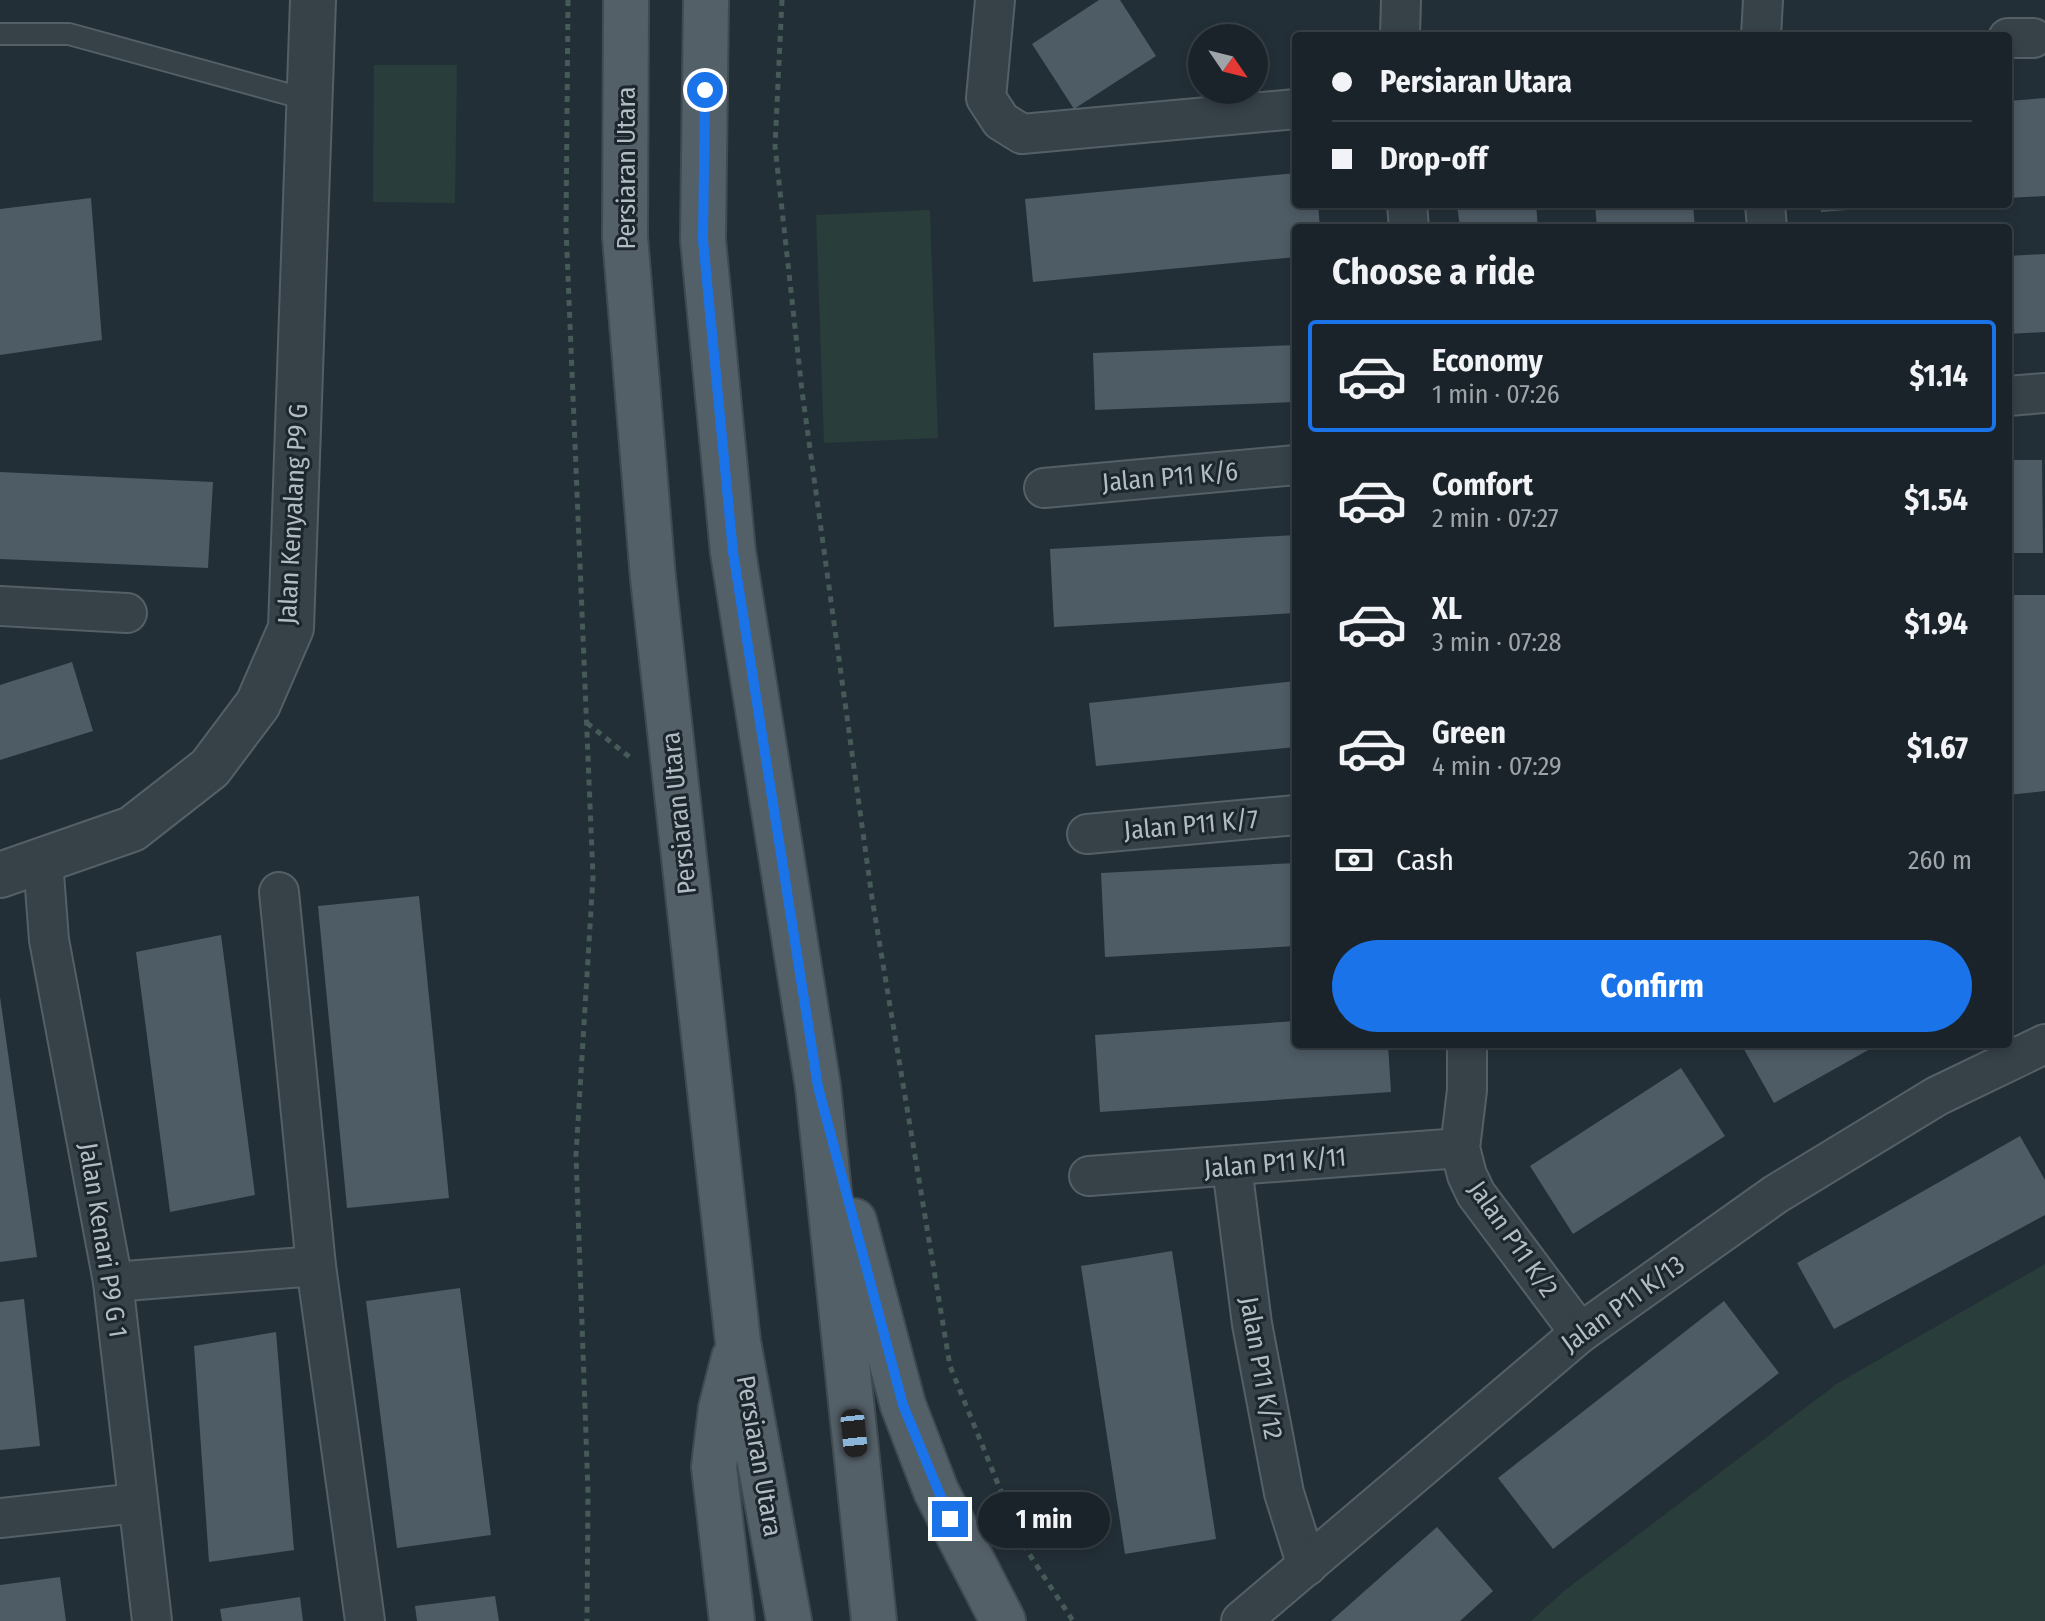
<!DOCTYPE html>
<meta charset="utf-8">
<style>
body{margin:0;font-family:"Fira Sans Condensed",sans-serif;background:#232b31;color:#f1f3f6;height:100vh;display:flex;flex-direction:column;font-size:30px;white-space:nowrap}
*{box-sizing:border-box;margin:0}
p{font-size:26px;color:#9fa4a8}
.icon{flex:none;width:44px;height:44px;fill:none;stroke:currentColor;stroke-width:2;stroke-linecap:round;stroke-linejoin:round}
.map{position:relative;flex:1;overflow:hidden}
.side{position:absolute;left:1292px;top:224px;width:720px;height:824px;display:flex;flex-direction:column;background:#1a2329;border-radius:8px;box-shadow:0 4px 12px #0003,0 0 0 2px #384046}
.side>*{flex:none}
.banner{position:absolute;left:1292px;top:32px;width:720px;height:176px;border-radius:8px;box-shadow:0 4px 12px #0003,0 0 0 2px #384046;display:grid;align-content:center;height:176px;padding:0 40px;background:#1a2329}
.needle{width:52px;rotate:125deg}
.controls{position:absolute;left:1188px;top:24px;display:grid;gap:16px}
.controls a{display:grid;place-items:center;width:80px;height:80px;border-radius:50%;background:#1a2329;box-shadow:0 4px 12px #0003,0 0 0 2px #384046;font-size:40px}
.end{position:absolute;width:36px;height:36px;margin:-18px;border:10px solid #1a73e8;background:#fff;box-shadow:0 0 0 4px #fff}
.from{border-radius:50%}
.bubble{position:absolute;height:56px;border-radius:28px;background:#1a2329;box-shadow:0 4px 12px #0003,0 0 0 2px #384046;font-size:26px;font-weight:700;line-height:56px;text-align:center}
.car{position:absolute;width:24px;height:48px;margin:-24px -12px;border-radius:10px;box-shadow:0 0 6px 2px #0007;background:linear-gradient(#222 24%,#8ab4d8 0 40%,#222 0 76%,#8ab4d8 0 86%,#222 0)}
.banner b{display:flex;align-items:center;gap:28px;height:76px;font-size:30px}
.banner b+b{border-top:2px solid #384046}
.banner i{width:20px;height:20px;background:#f1f3f6}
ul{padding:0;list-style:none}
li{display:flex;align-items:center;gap:24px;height:112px;margin:0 16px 12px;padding:0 24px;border:4px solid transparent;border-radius:8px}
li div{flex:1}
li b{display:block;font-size:30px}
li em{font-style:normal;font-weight:700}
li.current{border-color:#1a73e8}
li>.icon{width:72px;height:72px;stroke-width:1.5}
h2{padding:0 40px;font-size:36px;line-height:96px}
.pay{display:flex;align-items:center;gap:20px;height:88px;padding:0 40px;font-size:30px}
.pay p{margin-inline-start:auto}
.button{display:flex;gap:16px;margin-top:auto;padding:16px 40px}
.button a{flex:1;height:92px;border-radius:48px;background:#1a73e8;color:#fff;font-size:32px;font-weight:700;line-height:92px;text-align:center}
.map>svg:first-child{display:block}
.green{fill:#293d3a}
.building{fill:#4e5c66}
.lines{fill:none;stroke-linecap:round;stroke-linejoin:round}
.service-casing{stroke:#545f66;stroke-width:24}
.minor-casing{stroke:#545f66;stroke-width:42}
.tertiary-casing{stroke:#545f66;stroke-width:48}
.primary-casing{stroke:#404a51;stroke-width:48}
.path{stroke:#465a58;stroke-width:5;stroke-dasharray:6 6;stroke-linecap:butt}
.service{stroke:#364148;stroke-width:20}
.minor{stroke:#364148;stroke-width:38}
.tertiary{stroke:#364148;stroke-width:44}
.primary{stroke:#546068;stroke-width:44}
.route{stroke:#1a73e8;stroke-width:10}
.labels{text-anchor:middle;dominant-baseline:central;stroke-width:6;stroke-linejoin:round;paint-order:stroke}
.street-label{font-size:26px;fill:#b1bcc4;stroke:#1c262c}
</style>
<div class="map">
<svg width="2045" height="1621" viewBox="0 0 2045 1621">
<rect width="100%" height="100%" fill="#232f37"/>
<g class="green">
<polygon points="374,65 457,65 455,203 373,202"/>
<polygon points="930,210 938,438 824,443 816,215"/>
<polygon points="2045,1264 2045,1621 1531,1621 1564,1591 1838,1383"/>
</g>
<g class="building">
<polygon points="1099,0 1120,0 1156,56 1074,109 1032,44"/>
<polygon points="2045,98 2045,196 2008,198 2008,101"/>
<polygon points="1296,173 1296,204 1318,204 1320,228 1296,228 1296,257 1033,282 1025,199"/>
<polygon points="91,198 102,340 0,355 0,209"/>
<polygon points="1457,204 1536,204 1538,228 1460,228"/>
<polygon points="1595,204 1693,204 1695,228 1597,228"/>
<polygon points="1821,204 1900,204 1900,206 1821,212"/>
<polygon points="2045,254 2045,332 2008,334 2008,256"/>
<polygon points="1296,345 1296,402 1095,410 1093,353"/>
<polygon points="2008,460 2042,460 2043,553 2008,553"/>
<polygon points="0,472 213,482 208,568 0,559"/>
<polygon points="1296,535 1296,613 1054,627 1050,549"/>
<polygon points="2008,595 2045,595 2045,791 2008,795"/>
<polygon points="72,662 93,731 0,760 0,685"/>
<polygon points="1296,681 1296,747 1096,766 1089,703"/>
<polygon points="1296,863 1296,946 1105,957 1101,873"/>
<polygon points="419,896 449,1198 347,1208 318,906"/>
<polygon points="221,935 255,1195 170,1212 136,952"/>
<polygon points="0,997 37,1257 0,1262"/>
<polygon points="1296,1021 1296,1044 1388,1044 1391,1092 1100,1112 1095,1035"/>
<polygon points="1741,1044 1879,1044 1774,1103"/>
<polygon points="1681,1068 1725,1136 1573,1234 1530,1166"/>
<polygon points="2020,1136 2045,1180 2045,1215 1834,1329 1797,1263"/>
<polygon points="1172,1251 1216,1539 1125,1554 1081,1266"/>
<polygon points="460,1288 491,1535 397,1548 366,1301"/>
<polygon points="24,1299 40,1446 0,1450 0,1302"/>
<polygon points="1724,1301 1779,1373 1553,1549 1498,1478"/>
<polygon points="276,1332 294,1550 209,1562 194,1346"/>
<polygon points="1437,1527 1493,1591 1460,1621 1331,1621"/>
<polygon points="60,1577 66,1621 0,1621 0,1585"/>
<polygon points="495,1596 499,1621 417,1621 415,1606"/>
<polygon points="300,1597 303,1621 222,1621 220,1609"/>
</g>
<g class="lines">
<defs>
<polyline id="service" points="0,34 69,34 309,100"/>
<g id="minor">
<polyline points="995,0 986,98 1001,121 1022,134 1296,109"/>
<polyline points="1400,36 1401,0"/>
<polyline points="1761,36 1763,0"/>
<polyline points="2008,38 2033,38"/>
<polyline points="1407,204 1409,228"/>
<polyline points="1765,204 1767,228"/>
<polyline points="2008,396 2045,393"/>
<polyline points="1044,488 1296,465"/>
<polyline points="0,606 127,613"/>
<polyline points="1087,834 1296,815"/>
<polyline points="43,861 49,940 113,1282 152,1621"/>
<polyline points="279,892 316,1266 365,1621"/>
<polyline points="1467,1044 1467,1090 1460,1148 1467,1175 1476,1194 1580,1333"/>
<polyline points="1232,1167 1252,1324 1284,1493 1307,1566"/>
<polyline points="1089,1176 1460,1148"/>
<polyline points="113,1282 316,1266"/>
<polyline points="0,1518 138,1503"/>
<polyline points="1241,1621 1580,1333 1776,1194 1937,1096 2045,1044"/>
</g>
<polyline id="tertiary" points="0,875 132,829 210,768 258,704 291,628 313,0"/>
<g id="primary">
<polyline points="626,0 625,237 653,578 738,1342 789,1621"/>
<polyline points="706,0 703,240 733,552 818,1087 874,1621"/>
<polyline points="854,1221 903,1405 936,1491 1003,1621"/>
<polyline points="732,1621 714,1467 721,1409 734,1358"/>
</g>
</defs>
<use href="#service" class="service-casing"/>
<use href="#minor" class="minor-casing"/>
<use href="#tertiary" class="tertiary-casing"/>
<use href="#primary" class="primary-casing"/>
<g class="path">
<polyline points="568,0 566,228 593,877 576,1155 588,1492 587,1621"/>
<polyline points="782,0 775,146 802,391 872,898 950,1366 1022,1543 1073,1621"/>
<polyline points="587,723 632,759"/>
</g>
<use href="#service" class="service"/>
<use href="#minor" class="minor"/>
<use href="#tertiary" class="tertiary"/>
<use href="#primary" class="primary"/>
</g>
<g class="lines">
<polyline class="route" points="705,90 703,240 733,552 818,1087 903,1405 950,1519"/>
</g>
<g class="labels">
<g class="street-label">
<text transform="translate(626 168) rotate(-90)">Persiaran Utara</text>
<text transform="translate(1170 477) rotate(-5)">Jalan P11 K/6</text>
<text transform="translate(293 514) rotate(-87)">Jalan Kenyalang P9 G</text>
<text transform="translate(679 813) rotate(-96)">Persiaran Utara</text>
<text transform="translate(1191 825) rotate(-5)">Jalan P11 K/7</text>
<text transform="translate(1275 1163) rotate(-5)">Jalan P11 K/11</text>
<text transform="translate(1513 1239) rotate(55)">Jalan P11 K/2</text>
<text transform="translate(103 1240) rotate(81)">Jalan Kenari P9 G 1</text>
<text transform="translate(1623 1304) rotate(-36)">Jalan P11 K/13</text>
<text transform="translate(1261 1368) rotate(80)">Jalan P11 K/12</text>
<text transform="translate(759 1456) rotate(80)">Persiaran Utara</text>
</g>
</g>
</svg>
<div class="controls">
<a><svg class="needle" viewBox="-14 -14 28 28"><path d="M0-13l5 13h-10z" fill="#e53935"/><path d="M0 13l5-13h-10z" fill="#9fa4a8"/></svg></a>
</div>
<i class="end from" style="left:705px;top:90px"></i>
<i class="end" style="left:950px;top:1519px"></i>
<div class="bubble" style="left:978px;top:1492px;width:132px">1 min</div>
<i class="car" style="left:854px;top:1433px;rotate:174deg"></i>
<div class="banner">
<b><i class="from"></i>Persiaran Utara</b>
<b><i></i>Drop-off</b>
</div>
<section class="side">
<h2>Choose a ride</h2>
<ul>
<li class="current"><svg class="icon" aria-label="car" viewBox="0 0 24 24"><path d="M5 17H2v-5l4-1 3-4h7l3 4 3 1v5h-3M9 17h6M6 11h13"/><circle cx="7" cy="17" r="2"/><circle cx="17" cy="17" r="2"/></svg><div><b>Economy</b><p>1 min · 07:26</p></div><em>$1.14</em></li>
<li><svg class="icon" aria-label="car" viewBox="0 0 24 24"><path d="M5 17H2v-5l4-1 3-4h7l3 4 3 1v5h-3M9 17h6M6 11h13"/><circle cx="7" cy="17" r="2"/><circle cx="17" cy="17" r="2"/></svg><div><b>Comfort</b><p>2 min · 07:27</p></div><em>$1.54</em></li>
<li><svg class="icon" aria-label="car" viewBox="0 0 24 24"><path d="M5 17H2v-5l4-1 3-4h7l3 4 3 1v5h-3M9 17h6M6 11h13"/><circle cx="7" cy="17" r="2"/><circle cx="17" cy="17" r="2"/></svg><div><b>XL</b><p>3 min · 07:28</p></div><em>$1.94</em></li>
<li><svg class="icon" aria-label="car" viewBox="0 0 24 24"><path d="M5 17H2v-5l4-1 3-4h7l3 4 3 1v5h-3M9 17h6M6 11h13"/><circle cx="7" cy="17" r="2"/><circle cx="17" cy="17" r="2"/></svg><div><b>Green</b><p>4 min · 07:29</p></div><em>$1.67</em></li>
</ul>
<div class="pay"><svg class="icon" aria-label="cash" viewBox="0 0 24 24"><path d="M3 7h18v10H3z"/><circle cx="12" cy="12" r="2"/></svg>Cash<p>260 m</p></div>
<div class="button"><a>Confirm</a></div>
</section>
</div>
